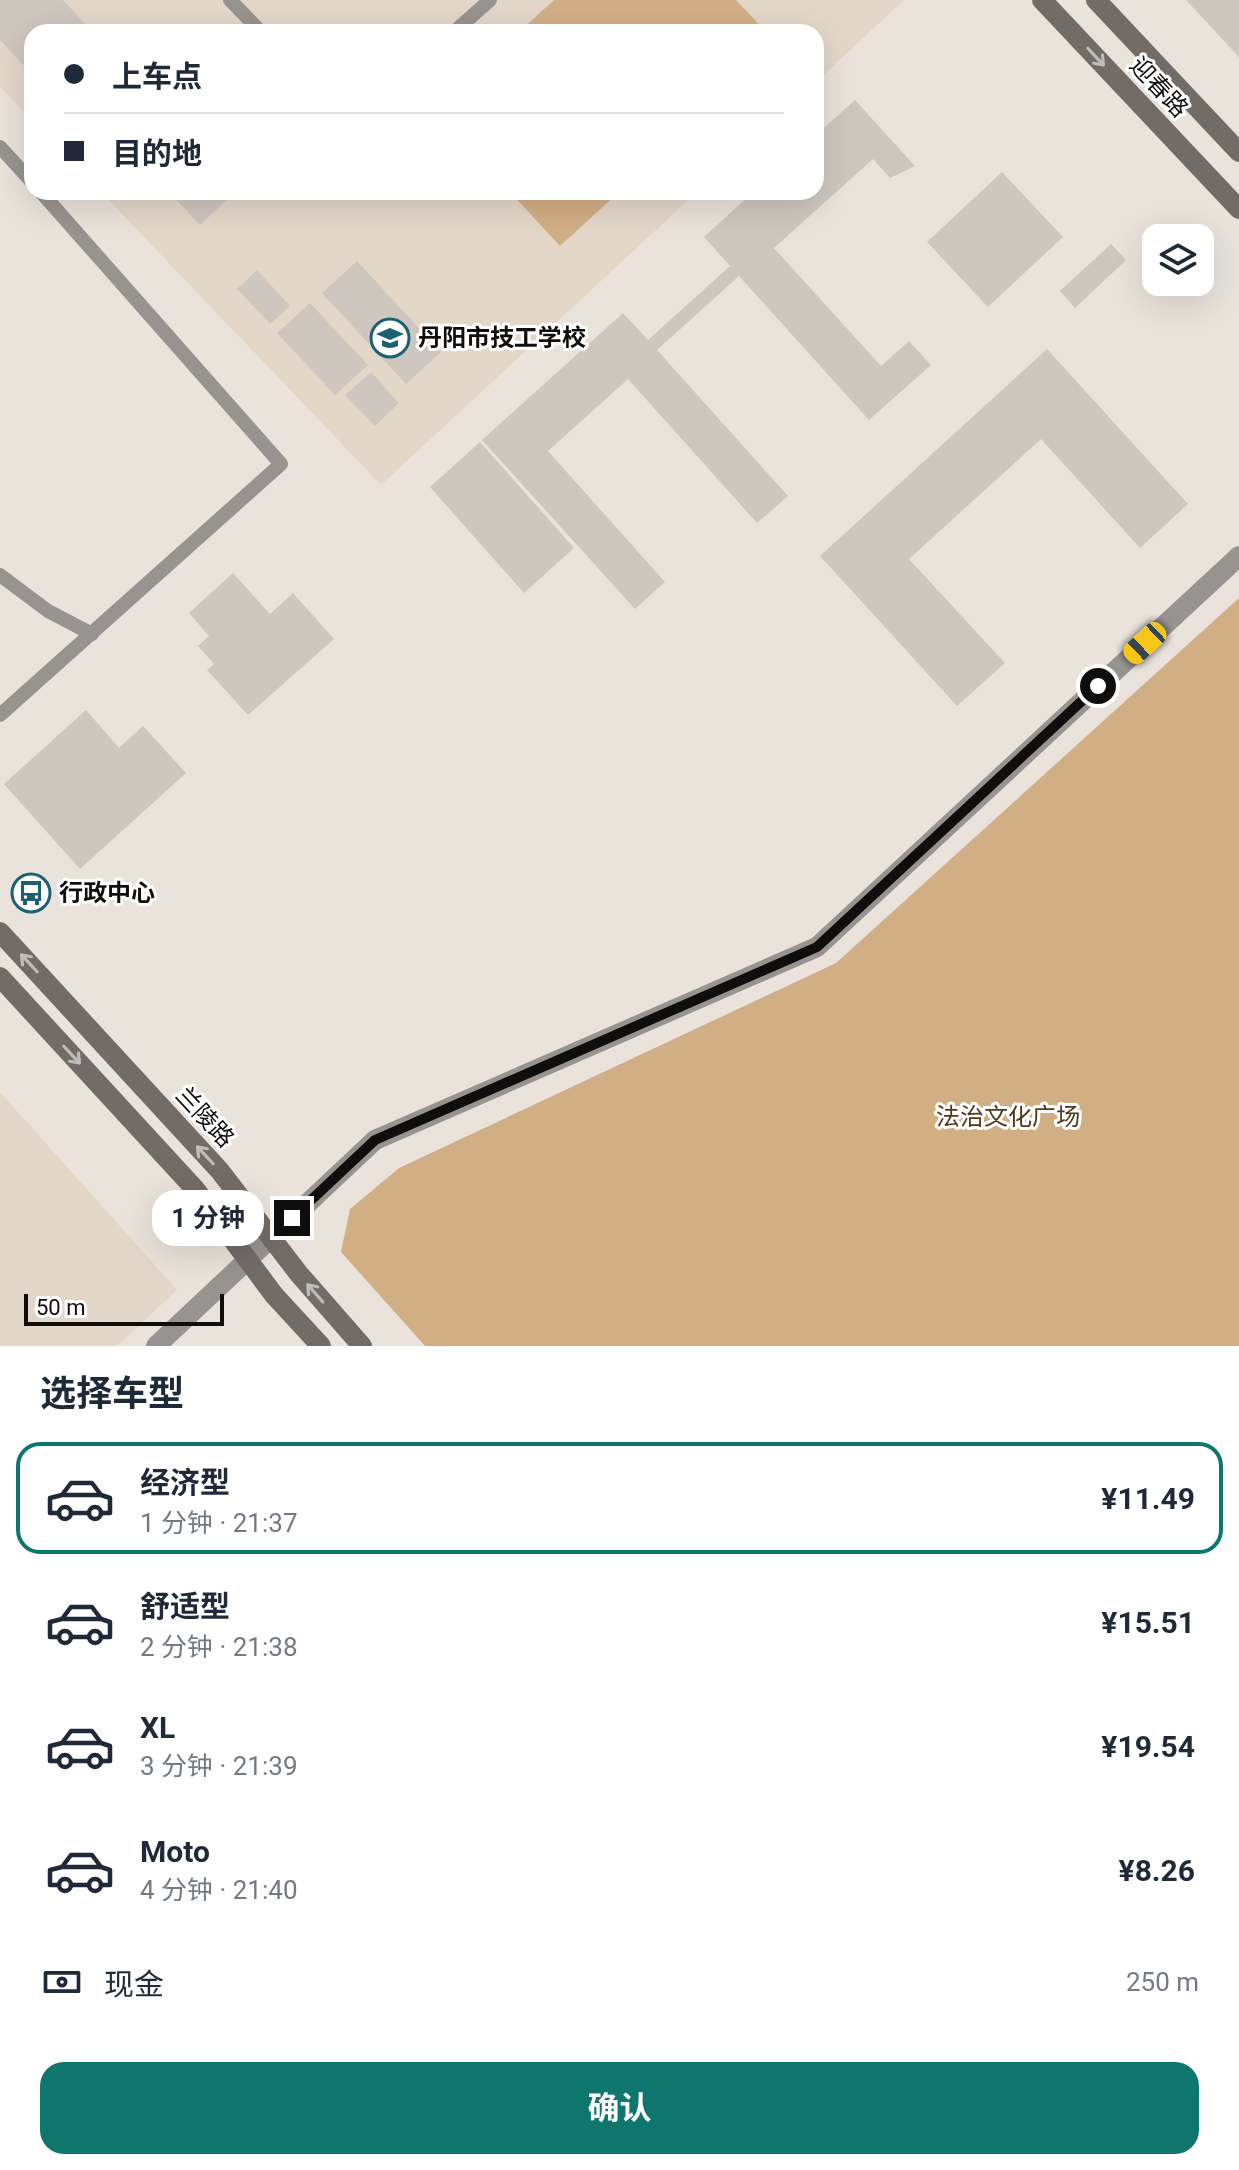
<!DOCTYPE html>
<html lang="zh">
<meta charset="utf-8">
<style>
body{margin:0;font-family:Roboto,"Noto Sans SC",sans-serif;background:#f6f6f7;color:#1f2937;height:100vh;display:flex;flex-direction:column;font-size:30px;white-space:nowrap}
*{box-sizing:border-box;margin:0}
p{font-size:26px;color:#747a83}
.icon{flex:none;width:44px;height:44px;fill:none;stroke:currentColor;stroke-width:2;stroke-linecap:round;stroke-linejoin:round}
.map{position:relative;height:1346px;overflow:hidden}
.panel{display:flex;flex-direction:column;background:#fff;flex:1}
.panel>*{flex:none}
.top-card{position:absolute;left:24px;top:24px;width:800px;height:176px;border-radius:24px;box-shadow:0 8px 32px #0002;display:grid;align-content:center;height:176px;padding:0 40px;background:#fff}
.controls{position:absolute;left:1142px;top:224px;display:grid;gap:16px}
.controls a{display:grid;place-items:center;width:72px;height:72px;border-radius:16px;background:#fff;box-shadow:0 8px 32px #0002;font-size:40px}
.scale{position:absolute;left:24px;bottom:20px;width:200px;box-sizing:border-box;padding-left:8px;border:4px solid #100e0c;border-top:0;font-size:22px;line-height:28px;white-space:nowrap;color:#100e0c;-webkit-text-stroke:6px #fff;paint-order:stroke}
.end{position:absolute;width:36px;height:36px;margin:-18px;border:10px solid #100e0c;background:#fff;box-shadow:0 0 0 4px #fff}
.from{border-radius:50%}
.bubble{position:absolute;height:56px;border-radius:24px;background:#fff;box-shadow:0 8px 32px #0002;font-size:26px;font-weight:700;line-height:56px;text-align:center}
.car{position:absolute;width:24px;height:48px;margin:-24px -12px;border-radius:10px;box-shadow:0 0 6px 2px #0007;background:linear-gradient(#f5c518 24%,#345 0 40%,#f5c518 0 76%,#345 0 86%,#f5c518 0)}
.top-card b{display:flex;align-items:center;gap:28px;height:76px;font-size:30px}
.top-card b+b{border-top:2px solid #e0e1e3}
.top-card i{width:20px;height:20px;background:#1f2937}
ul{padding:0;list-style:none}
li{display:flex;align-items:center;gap:24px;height:112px;margin:0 16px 12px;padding:0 24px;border:4px solid transparent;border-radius:24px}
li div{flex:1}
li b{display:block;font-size:30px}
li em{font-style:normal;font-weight:700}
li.current{border-color:#0f766e}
li>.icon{width:72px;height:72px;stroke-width:1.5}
h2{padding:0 40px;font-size:36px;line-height:96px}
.pay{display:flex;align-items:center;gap:20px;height:88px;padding:0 40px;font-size:30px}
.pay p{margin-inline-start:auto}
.primary-button{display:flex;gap:16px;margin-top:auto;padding:16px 40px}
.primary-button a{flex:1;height:92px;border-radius:24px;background:#0f766e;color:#fff;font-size:32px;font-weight:700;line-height:92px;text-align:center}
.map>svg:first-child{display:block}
.built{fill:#e3d7c9}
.green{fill:#d2ae85}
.building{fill:#cec7c0}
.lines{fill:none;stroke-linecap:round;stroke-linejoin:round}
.lane{stroke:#969390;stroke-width:14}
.street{stroke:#969390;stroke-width:20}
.secondary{stroke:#716c68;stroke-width:20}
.oneway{stroke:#bfbdbb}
.route{stroke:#100e0c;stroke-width:10}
.labels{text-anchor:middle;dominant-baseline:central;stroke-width:6;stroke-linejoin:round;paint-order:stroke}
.street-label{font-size:24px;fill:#100e0c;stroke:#fff}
.poi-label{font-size:24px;font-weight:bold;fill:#100e0c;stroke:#fff;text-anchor:start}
.park-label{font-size:24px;fill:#51381a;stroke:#fff}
</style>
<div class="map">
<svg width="1239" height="1346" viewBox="0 0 1239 1346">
<rect width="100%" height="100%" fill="#eae3dc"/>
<g class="built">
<polygon points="0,0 904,0 816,82 816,32 32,32 32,120 0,87"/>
<polygon points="101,192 697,192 381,485"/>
<polygon points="0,1092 177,1290 117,1346 0,1346"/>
</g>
<g class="green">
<polygon points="554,0 736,0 766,32 519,32"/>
<polygon points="510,192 619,192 560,246"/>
<polygon points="1239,598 1239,1346 425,1346 341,1252 350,1209 399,1168 836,963"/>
</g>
<g class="building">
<polygon points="0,0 63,0 93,32 32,32 32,74 0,40"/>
<polygon points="1186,0 1239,0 1239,57"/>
<polygon points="855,100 915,166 890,178 873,159 774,248 881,366 909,341 931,365 869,420 739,276 657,350 788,496 757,523 628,379 548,451 665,582 635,609 482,440 623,313 648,340 730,266 704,237 753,192 816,192 816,135"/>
<polygon points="1002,172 1063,237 988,307 927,242"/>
<polygon points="169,192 235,192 200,225"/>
<polygon points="1111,244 1126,260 1075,308 1060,291"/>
<polygon points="357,261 441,352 406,384 322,293"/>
<polygon points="257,270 290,306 270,324 237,289"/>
<polygon points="310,303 368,365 335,395 277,333"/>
<polygon points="1047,349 1188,504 1140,548 1041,439 909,559 1005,663 957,706 820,556"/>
<polygon points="371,372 399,403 375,426 345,395"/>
<polygon points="480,442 574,548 524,593 430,487"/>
<polygon points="233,573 270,614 293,593 334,639 248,715 207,670 214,664 198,646 209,636 189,613"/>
<polygon points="86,710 119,748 143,726 186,773 80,869 4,784"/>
</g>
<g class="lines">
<g class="lane">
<polyline points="230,0 261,32"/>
<polyline points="454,32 490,0"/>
<polyline points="0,147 32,182"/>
<polyline points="0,575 48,611 92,634"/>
<polyline points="0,715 281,464 41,192"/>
</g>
<polyline class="street" points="156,1346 375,1140 817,947 1239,556"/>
<g class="secondary">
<polyline points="1042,0 1239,209"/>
<polyline points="1096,0 1239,152"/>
<polyline points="0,932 220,1171 299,1274 362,1346"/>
<polyline points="0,977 195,1189 274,1295 321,1346"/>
</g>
</g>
<defs><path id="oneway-shaft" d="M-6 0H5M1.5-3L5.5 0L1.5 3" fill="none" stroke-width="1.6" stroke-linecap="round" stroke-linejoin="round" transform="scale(2)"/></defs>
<g class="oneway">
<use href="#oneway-shaft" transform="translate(1096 57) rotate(47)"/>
<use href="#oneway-shaft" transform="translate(29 963) rotate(-133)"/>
<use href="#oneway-shaft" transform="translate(72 1055) rotate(47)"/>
<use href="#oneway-shaft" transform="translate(205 1155) rotate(-133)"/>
<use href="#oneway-shaft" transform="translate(315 1293) rotate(-131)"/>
</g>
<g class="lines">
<polyline class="route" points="292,1218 375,1140 817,947 1098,686"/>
</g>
<defs>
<symbol id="school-ring" viewBox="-11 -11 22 22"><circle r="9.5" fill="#fff" stroke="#1c6073" stroke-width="1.5"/><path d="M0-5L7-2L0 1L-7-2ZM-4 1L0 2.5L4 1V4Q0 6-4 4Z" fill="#1c6073"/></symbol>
<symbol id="bus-ring" viewBox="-11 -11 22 22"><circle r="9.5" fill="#fff" stroke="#1c6073" stroke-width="1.5"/><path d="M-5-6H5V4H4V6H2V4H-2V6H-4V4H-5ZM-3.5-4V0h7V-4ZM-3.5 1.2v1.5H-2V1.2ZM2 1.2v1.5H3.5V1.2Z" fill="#1c6073"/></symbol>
</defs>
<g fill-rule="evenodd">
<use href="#school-ring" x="368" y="316" width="44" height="44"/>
<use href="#bus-ring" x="9" y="871" width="44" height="44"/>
</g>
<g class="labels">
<g class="street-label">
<text transform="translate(1159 87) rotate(47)">迎春路</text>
<text transform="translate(205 1117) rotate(47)">兰陵路</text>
</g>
<g class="poi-label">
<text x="418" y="338">丹阳市技工学校</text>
<text x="59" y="893">行政中心</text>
</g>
<g class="park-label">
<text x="1008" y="1117">法治文化广场</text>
</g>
</g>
</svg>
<div class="controls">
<a><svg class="icon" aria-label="layers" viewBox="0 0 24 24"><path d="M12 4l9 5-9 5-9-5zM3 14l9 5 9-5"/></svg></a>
</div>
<div class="scale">50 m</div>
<i class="end from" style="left:1098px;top:686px"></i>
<i class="end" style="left:292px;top:1218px"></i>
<div class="bubble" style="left:152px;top:1190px;width:112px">1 分钟</div>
<i class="car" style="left:1145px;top:643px;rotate:227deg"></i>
<div class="top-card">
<b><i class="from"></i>上车点</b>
<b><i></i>目的地</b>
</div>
</div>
<section class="panel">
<h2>选择车型</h2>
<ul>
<li class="current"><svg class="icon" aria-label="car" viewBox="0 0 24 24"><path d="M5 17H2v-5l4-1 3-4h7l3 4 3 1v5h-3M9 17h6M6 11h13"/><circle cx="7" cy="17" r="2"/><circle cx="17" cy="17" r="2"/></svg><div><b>经济型</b><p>1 分钟 · 21:37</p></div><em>¥11.49</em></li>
<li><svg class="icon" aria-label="car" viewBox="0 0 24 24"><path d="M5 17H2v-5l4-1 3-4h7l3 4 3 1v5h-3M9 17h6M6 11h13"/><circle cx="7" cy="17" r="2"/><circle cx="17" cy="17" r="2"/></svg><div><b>舒适型</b><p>2 分钟 · 21:38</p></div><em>¥15.51</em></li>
<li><svg class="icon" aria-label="car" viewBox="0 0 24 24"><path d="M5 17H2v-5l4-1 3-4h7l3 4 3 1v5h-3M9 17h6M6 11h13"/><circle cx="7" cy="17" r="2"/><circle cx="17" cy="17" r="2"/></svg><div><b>XL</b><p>3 分钟 · 21:39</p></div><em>¥19.54</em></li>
<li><svg class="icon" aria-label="car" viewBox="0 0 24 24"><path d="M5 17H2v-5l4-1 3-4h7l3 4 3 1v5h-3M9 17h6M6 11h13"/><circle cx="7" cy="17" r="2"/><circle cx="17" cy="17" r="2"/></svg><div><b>Moto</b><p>4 分钟 · 21:40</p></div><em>¥8.26</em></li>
</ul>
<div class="pay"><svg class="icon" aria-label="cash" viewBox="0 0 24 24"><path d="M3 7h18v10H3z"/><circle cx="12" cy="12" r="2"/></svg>现金<p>250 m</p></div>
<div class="primary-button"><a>确认</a></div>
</section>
